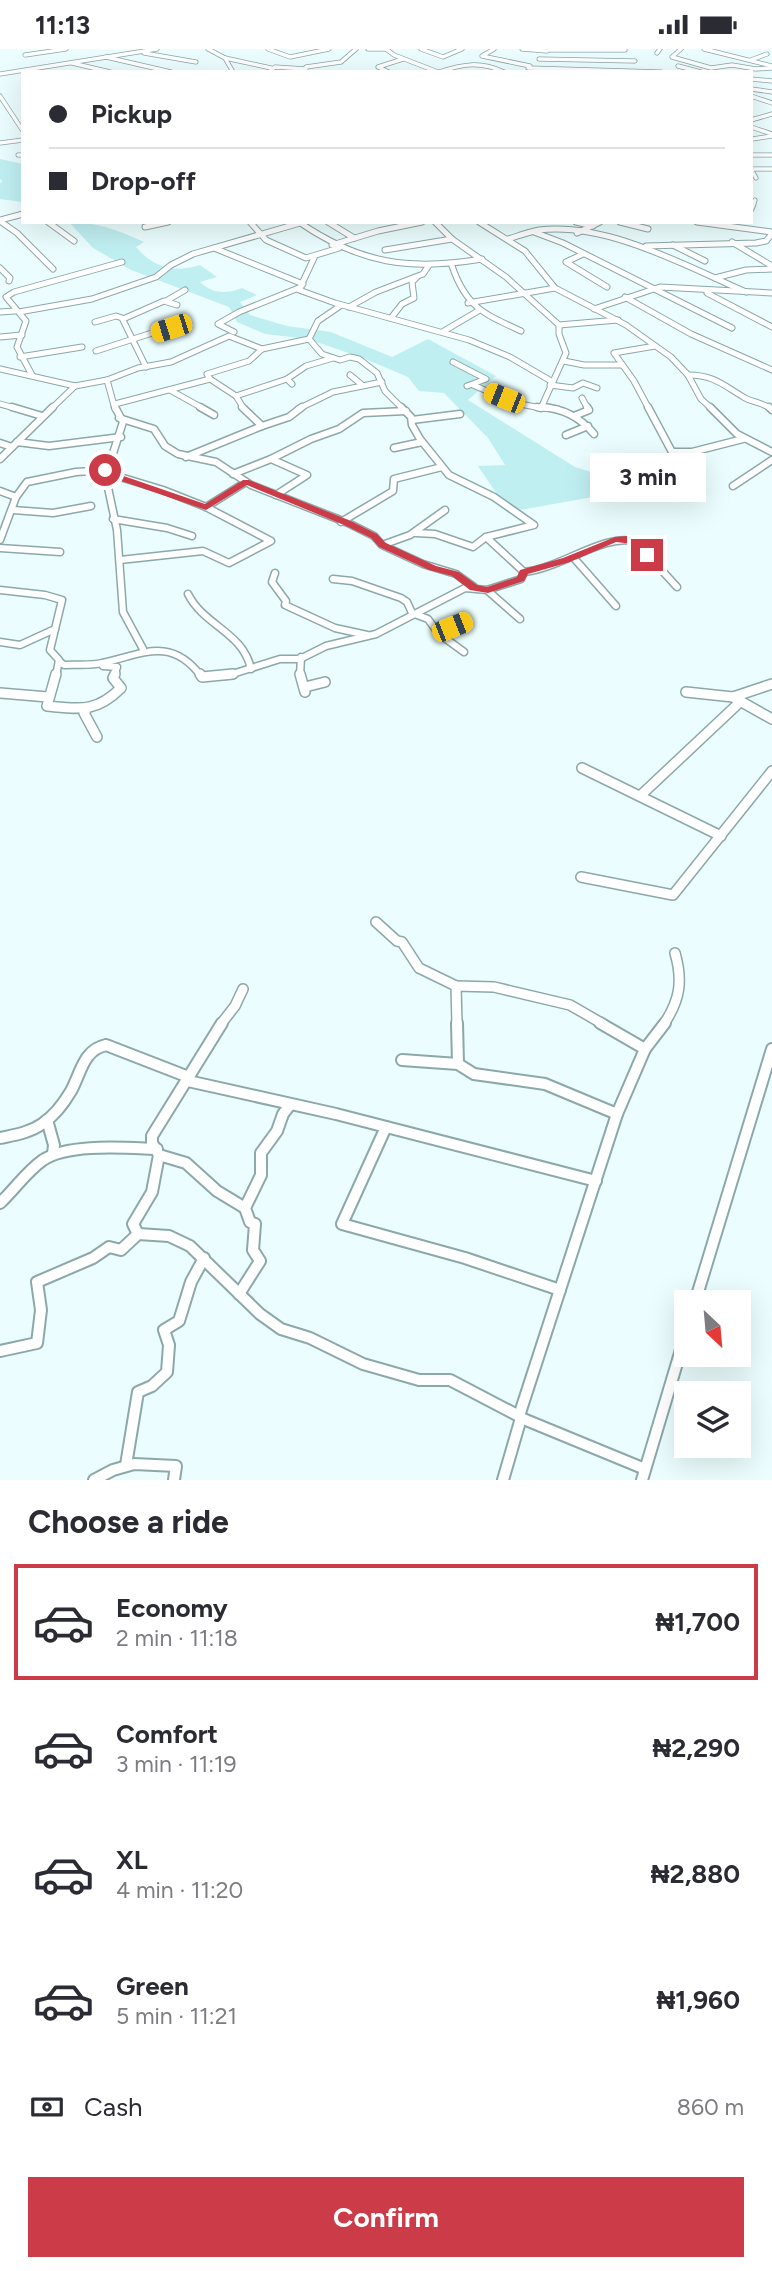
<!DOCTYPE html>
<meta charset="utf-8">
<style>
body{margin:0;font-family:Figtree,sans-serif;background:#f7f7f7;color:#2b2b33;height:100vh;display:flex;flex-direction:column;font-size:26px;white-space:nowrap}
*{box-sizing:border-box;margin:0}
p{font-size:23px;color:#7c7c81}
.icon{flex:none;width:38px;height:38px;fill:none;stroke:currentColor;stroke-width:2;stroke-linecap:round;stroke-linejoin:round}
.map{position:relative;height:1431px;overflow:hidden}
.sheet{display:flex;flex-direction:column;background:#fff;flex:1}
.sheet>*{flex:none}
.hud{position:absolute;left:21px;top:21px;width:732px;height:154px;border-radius:0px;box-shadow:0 7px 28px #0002;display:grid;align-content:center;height:154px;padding:0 28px;background:#fff}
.needle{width:46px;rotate:154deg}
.controls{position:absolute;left:674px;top:1241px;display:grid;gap:14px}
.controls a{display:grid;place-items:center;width:77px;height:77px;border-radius:0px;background:#fff;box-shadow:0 7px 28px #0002;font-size:35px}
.end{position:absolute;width:32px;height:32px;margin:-16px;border:9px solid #cb3b48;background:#fff;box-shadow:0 0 0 4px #fff}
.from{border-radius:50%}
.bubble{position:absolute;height:49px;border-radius:0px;background:#fff;box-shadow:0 7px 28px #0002;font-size:23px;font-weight:700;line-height:49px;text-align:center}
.car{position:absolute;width:21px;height:42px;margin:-21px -10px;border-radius:9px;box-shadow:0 0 5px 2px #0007;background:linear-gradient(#f5c518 24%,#345 0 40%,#f5c518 0 76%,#345 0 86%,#f5c518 0)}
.hud b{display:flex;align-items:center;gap:24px;height:66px;font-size:26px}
.hud b+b{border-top:2px solid #e1e1e2}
.hud i{width:18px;height:18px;background:#2b2b33}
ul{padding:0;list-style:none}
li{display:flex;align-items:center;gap:21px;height:116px;margin:0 14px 10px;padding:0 14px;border:4px solid transparent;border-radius:0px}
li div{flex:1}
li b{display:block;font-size:26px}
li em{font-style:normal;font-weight:700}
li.selected{border-color:#cb3b48}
li>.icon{width:63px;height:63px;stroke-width:1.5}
h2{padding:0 28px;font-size:32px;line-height:84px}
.pay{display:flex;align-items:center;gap:18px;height:77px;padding:0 28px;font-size:26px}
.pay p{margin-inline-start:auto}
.button{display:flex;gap:14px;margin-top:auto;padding:14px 28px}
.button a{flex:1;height:80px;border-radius:0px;background:#cb3b48;color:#fff;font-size:28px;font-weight:700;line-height:80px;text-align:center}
.status{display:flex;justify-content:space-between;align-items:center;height:49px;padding:0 35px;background:#fff;direction:ltr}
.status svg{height:19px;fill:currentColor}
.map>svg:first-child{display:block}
.green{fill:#c0eff2}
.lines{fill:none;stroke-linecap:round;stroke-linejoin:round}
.minor-far4-casing{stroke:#8ca8a9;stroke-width:5}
.minor-far3-casing{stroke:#8ca8a9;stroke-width:7}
.minor-far2-casing{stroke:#8ca8a9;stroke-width:9}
.minor-far1-casing{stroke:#8ca8a9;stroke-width:12}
.minor-casing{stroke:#8ca8a9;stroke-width:14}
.minor-far4{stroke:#fff;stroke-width:3.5}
.minor-far3{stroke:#fff;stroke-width:5}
.minor-far2{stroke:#fff;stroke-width:6}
.minor-far1{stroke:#fff;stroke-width:9}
.minor{stroke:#fff;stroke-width:10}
.route{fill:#cb3b48}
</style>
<div class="status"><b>11:13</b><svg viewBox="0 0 49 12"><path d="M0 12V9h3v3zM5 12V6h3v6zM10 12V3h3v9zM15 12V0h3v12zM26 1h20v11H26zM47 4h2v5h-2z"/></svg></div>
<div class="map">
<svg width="772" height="1431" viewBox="0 0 772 1431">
<rect width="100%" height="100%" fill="#ebfdfe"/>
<g class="green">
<polygon points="0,110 23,115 23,153 0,150 0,134 3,132 0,130"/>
<path d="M69 173C97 173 118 181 144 193L136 198C154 219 174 224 200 216L217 228 200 233C213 245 226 245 242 239L257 246 240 253 250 266 287 277 331 283 392 308 428 290 496 327 468 351 575 418 643 439 509 463 478 417 505 416 488 389 444 344 419 342 408 328 363 309 308 290 265 285 237 273 229 258 131 221 93 199Z"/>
</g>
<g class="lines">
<defs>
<g id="minor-far4">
<polyline points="208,0 225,9 233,23"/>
<polyline points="268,0 290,8 329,0"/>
<polyline points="368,0 388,0"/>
<polyline points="386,0 394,6 438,23"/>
<polyline points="421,0 443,8 462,0"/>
<polyline points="494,0 482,7 530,17"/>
<polyline points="522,0 547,2"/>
<polyline points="681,0 672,8 711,19 732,16 756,20 772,19"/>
<polyline points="704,0 772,17"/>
<polyline points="549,1 625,1"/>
<polyline points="144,4 196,13"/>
<polyline points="657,4 660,0"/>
<polyline points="25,6 66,0"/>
<polyline points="106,8 171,23"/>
<polyline points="225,9 271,19"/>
<polyline points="539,10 635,12"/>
<polyline points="751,11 767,5"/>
<polyline points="72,14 110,23"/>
<polyline points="678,17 701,23"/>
<polyline points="306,18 341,13 356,0"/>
<polyline points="528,19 661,23"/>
<polyline points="271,21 275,18 306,20"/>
<polyline points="389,23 378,18 403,10"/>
<path d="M439 23C463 15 480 12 504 23"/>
<polyline points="0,25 157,0"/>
<polyline points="751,30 772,32"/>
<polyline points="751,40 772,43"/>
<polyline points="0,47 23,82"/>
<polyline points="751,47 772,54"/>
<polyline points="751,71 772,65"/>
<polyline points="751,78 772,85"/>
<polyline points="752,90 772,87"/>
<polyline points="0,94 23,91"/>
<polyline points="18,106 23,106"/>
<polyline points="751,106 772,106"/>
<polyline points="756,129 751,120 772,120"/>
<polyline points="753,156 755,151"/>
</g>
<g id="minor-far3">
<polyline points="751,160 753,155"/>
<polyline points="0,171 23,165"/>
<polyline points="0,172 17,184 53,220"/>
<polyline points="48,173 74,192"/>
<polyline points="250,173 266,191 306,209 339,199"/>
<path d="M299 173C360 215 410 222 482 210"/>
<polyline points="328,173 354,189"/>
<polyline points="435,173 452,190 506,228 559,276 559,285 566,304 541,359 558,360"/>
<polyline points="479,173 525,202 555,239 626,276 671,308 688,326 701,350 712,360"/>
<polyline points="576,173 593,177"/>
<polyline points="620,173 648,180"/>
<polyline points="697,173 772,183"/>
<polyline points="145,178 168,173"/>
<polyline points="534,183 563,194 732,279"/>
<polyline points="577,184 600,173"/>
<path d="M508 190C518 187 529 183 539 181 607 173 686 217 746 243"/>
<polyline points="732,193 772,217"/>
<polyline points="332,196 378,182 422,173"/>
<polyline points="673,196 705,212"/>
<polyline points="646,197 756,194 766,192 772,185"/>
<polyline points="214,199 303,235"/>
<polyline points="385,201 452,190"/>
<polyline points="583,205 566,213 607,238"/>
<polyline points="314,209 299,241 335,254 469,291 510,308 551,332"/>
<path d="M452 217C466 258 484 265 521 282"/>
<polyline points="0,219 10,229 9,232"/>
<polyline points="715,229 746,221 772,220"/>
<polyline points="707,244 772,278"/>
<polyline points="625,248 691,285 772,321"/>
<polyline points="166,252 185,241"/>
<polyline points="468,254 555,239"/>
<polyline points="349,258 376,243 423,225 429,216"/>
<polyline points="594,260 660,238 772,244"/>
<polyline points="0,263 15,262"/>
<polyline points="19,263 92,250 156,228 171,216 193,205 300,174"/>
<polyline points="391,269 402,255 414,249 412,233 417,228"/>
<polyline points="123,270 164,252 177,256"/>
<polyline points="95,273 116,267 122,269 146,318"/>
<polyline points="559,276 618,271"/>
<polyline points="444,282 478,262"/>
<polyline points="234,283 218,275 239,263 301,238"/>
<polyline points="0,288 22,286"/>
<polyline points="309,290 318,272 340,257"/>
<polyline points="96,302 183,274"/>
<polyline points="20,308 82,298"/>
<polyline points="564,312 584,316 621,316"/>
<polyline points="453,313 486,330 467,337"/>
<polyline points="0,320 75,337 107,331 138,319 171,313 229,287 262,300 309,290 322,305 340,311 350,308 359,310 377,324 385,342 403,360"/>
<polyline points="32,326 17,298 26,272 6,248 14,243 122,213"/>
<polyline points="350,326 361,335"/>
<path d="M688 326C714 326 723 336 745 349 754 354 762 353 771 360"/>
<polyline points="210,330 207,325 249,312 262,300"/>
<polyline points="107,331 115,360"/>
<polyline points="292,335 287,330 306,317 333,309"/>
<polyline points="473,336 515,354 541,359"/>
<polyline points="550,336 573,339 583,334 597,339"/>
<polyline points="170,341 204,360"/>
<polyline points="236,347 244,360"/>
<polyline points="582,349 588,360"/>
<polyline points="0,355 18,360"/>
<polyline points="115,355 210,330 236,347 287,330"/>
<polyline points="51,360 75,337"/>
<polyline points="298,360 333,343 382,333"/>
<polyline points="649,360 634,332 614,304 655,297"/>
</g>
<g id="minor-far2">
<polyline points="12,358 42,367"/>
<polyline points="115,358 123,373 108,420 107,434 117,481 123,563 143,600"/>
<polyline points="200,358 214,366"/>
<polyline points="401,358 411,368 412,376 420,390 449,426 494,448 534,476 486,488 473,498 435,485 416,484"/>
<polyline points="537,358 541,359"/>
<path d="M541 358C561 359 580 368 594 385"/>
<polyline points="648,358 672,403 692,403 743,390"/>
<polyline points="710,358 737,385 772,403"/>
<polyline points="769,358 772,361"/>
<polyline points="574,367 589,361 587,358"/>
<polyline points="119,369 154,380 165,397 178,405 216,413 251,436 348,474 374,487 382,496 423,515 456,525 474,538"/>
<polyline points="412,371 460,365"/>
<polyline points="262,377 289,368 302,358"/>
<polyline points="566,386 588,377"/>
<polyline points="17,393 49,397 121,388"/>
<polyline points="0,394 12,398"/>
<polyline points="394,399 422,393"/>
<polyline points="186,408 262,377 242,358"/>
<polyline points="0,410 53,358"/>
<polyline points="271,410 311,390 339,380 363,364 406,362"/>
<polyline points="107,424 163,441 206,458 246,433"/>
<polyline points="233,425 271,410 307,426 276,446"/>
<polyline points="733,437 772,411"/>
<polyline points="0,442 16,448"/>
<polyline points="13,461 53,464 91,457"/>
<polyline points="113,470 167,479 192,487"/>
<polyline points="341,473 393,442 394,430 442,418"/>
<polyline points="486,488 524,523"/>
<polyline points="0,491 16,448 27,433 76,423 108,421"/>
<polyline points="385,495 410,486 445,461"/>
<polyline points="0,499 60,503"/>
<polyline points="573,508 616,557"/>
<polyline points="120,511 203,502 229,514 271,492 206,458"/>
<path d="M524 523C560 520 605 483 636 493L677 538"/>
<polyline points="275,524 272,533 286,552 285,556 335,579 367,586"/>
<polyline points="333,530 352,532 401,549 407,553 412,564 428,570 438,584 464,603"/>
<polyline points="0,541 45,546 62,551 50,601 59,611 56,627"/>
<polyline points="487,541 521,530 524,523"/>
<path d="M188 545C204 577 243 583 251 620"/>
<polyline points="438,584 465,573"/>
<polyline points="0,593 20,596 55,580"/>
<path d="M59 612 64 616C77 615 90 617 102 614 141 606 170 586 201 627"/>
<polyline points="103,617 117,618 114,627"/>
<polyline points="226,627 280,610 300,610 326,597 376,585 465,539 487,541 520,570"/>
<polyline points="300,627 301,608"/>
</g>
<g id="minor-far1">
<path d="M56 625 47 657C79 660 96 664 121 639L113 629 115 625"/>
<polyline points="200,625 202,628 233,625"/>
<polyline points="300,625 305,643"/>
<polyline points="305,638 325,633"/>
<polyline points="686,643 733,648 772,670"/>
<polyline points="0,644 48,648"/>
<polyline points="733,648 772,635"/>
<polyline points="86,661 84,664 97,688"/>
<polyline points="582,719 721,787"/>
<polyline points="640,747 740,653"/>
<polyline points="581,828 673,846 772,722"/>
<polyline points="376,873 397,892 402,893 419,919 456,937"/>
<polyline points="221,975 235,957 243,940"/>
<polyline points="457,975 456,937 494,938 570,956 603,975"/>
<path d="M664 975C680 951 683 932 675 904"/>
</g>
<g id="minor">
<polyline points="457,974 458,1015"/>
<polyline points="645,1000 665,974"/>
<polyline points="402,1011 458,1015 474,1025 545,1035 617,1065"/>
<polyline points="47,1071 54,1096 53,1105"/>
<polyline points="386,1078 342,1175 465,1209 560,1241"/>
<path d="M0 1089C14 1086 29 1084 42 1075 54 1067 64 1054 71 1042 81 1024 83 1001 106 996L186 1027 188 1032 336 1065 596 1132"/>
<polyline points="159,1106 186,1114 217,1142 245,1159"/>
<path d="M0 1154C15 1140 26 1123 43 1111 69 1094 126 1099 157 1100"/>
<polyline points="138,1185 169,1187 190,1197 260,1265 281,1280 310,1289 363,1315 419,1331 450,1331 519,1367"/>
<polyline points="138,1185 133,1175 152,1143 159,1106 152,1094 152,1087 222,974"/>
<polyline points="239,1245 260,1212 253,1201 255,1175 250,1173 245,1159 261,1126 261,1104 277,1082 283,1065 290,1056"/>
<polyline points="695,1253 772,1000"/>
<polyline points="0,1302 37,1294 41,1261 37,1233 93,1209 109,1198 121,1201 138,1185"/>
<polyline points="521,1369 645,1420"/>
<polyline points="126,1416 138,1343 152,1337 167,1323 169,1296 164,1281 179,1272 191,1233 204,1209"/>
<polyline points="94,1431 113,1421 134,1415 176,1417 174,1431"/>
<polyline points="503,1431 521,1369 519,1367 617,1065 645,1000 600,974"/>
<polyline points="642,1431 686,1284"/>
</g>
</defs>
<use href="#minor-far4" class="minor-far4-casing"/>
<use href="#minor-far3" class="minor-far3-casing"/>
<use href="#minor-far2" class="minor-far2-casing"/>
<use href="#minor-far1" class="minor-far1-casing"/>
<use href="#minor" class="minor-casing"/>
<use href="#minor-far4" class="minor-far4"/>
<use href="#minor-far3" class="minor-far3"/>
<use href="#minor-far2" class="minor-far2"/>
<use href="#minor-far1" class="minor-far1"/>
<use href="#minor" class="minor"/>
</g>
<polygon class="route" points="102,419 111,419 112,423 205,455 243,431 249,431 351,472 377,485 386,494 436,517 459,523 477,536 487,538 517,528 520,521 563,509 615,488 627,487 640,491 651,506 643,508 633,495 616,493 570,513 528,525 524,532 488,544 470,541 452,527 429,521 379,498 371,489 344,476 247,436 206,461 104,426"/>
</svg>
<div class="controls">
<a><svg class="needle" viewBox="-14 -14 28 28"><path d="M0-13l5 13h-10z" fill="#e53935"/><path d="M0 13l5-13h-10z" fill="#7c7c81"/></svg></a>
<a><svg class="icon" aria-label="layers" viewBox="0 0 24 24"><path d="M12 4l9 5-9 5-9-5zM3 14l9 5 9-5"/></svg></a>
</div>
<i class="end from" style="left:105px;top:421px"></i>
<i class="end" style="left:647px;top:506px"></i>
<div class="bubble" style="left:590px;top:404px;width:116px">3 min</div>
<i class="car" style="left:171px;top:279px;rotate:252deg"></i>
<i class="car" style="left:504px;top:349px;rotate:292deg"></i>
<i class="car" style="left:452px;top:578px;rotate:68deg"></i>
<div class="hud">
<b><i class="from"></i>Pickup</b>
<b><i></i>Drop-off</b>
</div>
</div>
<section class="sheet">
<h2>Choose a ride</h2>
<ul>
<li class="selected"><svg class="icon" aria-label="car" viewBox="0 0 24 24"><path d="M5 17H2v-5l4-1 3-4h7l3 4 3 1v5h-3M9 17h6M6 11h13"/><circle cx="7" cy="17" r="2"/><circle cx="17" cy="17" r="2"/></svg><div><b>Economy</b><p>2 min · 11:18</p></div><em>₦1,700</em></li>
<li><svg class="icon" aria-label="car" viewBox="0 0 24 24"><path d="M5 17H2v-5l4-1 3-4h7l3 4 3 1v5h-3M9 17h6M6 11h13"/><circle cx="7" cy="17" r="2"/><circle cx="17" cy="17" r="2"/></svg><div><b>Comfort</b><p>3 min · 11:19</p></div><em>₦2,290</em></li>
<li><svg class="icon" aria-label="car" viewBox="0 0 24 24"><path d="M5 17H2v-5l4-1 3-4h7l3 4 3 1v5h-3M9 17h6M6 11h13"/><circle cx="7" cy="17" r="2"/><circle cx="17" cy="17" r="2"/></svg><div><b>XL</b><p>4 min · 11:20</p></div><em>₦2,880</em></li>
<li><svg class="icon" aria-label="car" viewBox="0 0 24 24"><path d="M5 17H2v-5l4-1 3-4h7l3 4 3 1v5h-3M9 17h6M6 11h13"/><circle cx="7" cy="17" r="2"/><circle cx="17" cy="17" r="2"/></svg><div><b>Green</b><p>5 min · 11:21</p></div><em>₦1,960</em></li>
</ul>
<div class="pay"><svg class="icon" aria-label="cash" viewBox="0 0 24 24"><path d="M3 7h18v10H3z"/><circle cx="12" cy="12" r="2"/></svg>Cash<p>860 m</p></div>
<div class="button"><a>Confirm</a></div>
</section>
